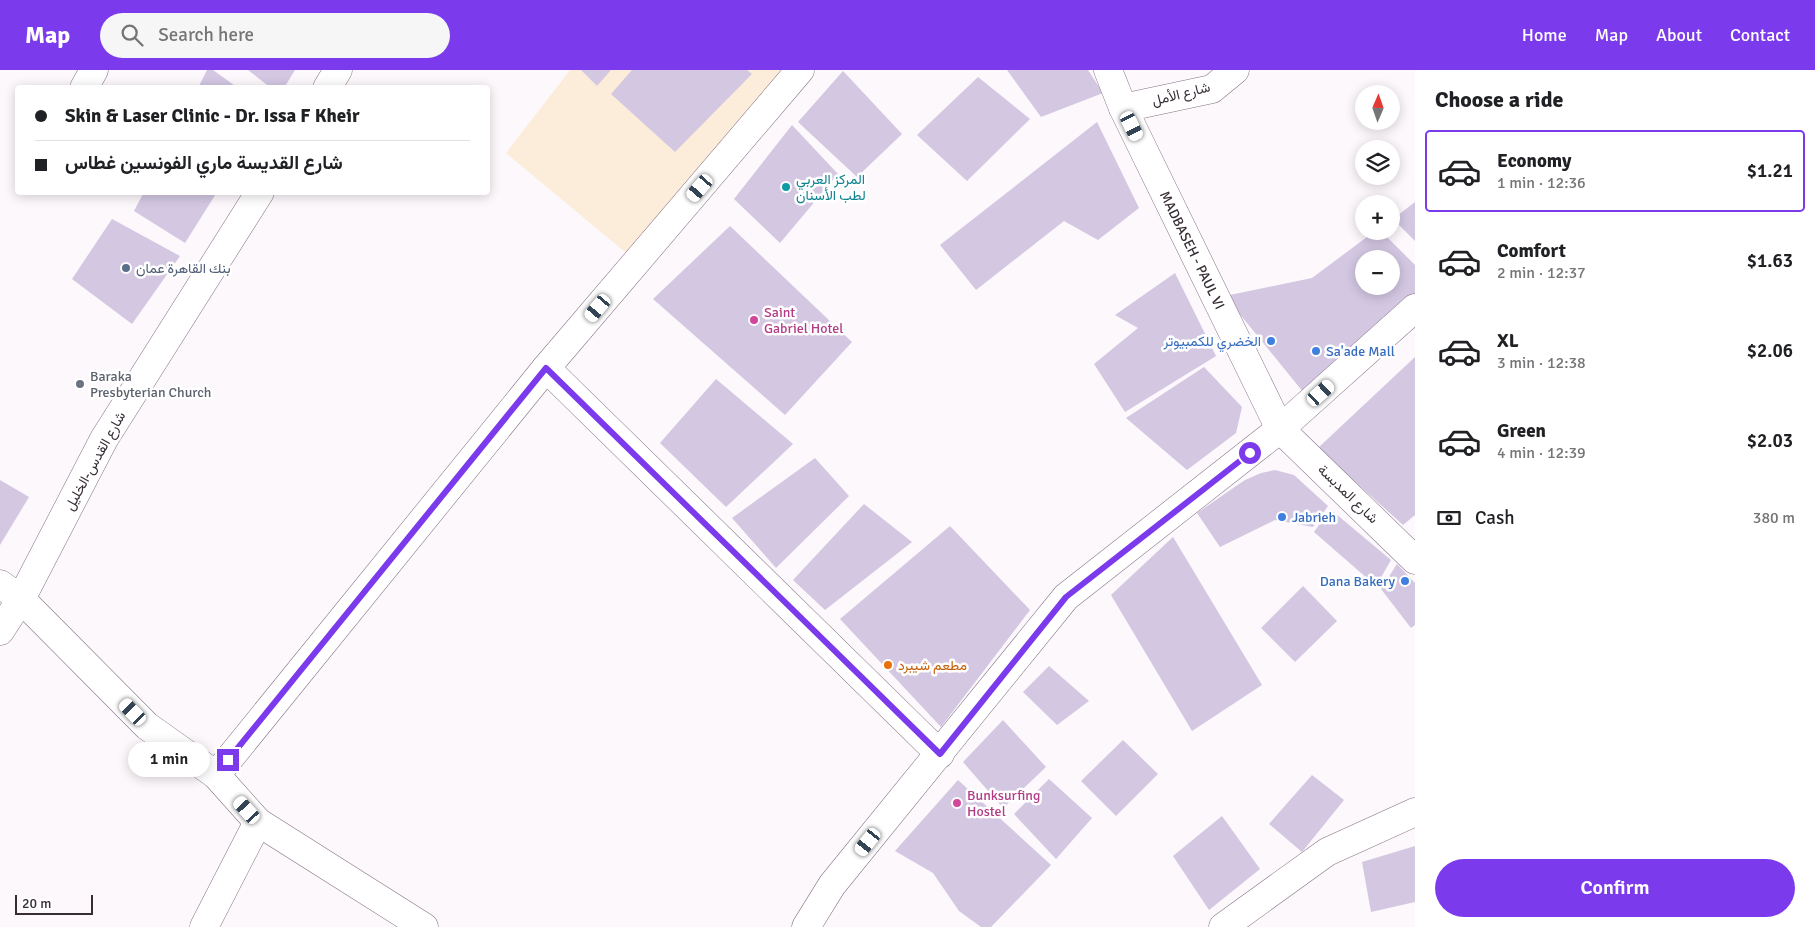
<!DOCTYPE html>
<meta charset="utf-8">
<style>
body{margin:0;font-family:Signika,Vazirmatn,sans-serif;background:#f6f6f6;color:#202124;height:100vh;display:flex;flex-direction:column;font-size:19px;white-space:nowrap}
*{box-sizing:border-box;margin:0}
p{font-size:16px;color:#757577}
.icon{flex:none;width:28px;height:28px;fill:none;stroke:currentColor;stroke-width:2;stroke-linecap:round;stroke-linejoin:round}
.map{position:relative;flex:1;overflow:hidden}
.sheet{display:flex;flex-direction:column;background:#fff;width:400px}
.sheet>*{flex:none}
.hud{position:absolute;left:15px;top:15px;width:475px;height:110px;border-radius:5px;box-shadow:0 2px 12px #0003;display:grid;align-content:center;height:110px;padding:0 20px;background:#fff}
.needle{width:32px;rotate:2deg}
.tools{position:absolute;left:1355px;top:15px;display:grid;gap:10px}
.tools a{display:grid;place-items:center;width:45px;height:45px;border-radius:50%;background:#fff;box-shadow:0 2px 12px #0003;font-size:25px}
.scale{position:absolute;left:15px;bottom:12px;width:78px;box-sizing:border-box;padding-left:5px;border:2px solid #362d35;border-top:0;font-size:14px;line-height:18px;white-space:nowrap;color:#362d35;-webkit-text-stroke:4px #fff;paint-order:stroke}
.end{position:absolute;width:22px;height:22px;margin:-11px;border:6px solid #7c3aed;background:#fff;box-shadow:0 0 0 2px #fff}
.from{border-radius:50%}
.bubble{position:absolute;height:35px;border-radius:18px;background:#fff;box-shadow:0 2px 12px #0003;font-size:16px;font-weight:600;line-height:35px;text-align:center}
.car{position:absolute;width:15px;height:30px;margin:-15px -8px;border-radius:6px;box-shadow:0 0 4px 1px #0007;background:linear-gradient(#fff 24%,#345 0 40%,#fff 0 76%,#345 0 86%,#fff 0)}
.hud b{display:flex;align-items:center;gap:18px;height:48px;font-size:19px}
.hud b+b{border-top:1px solid #e0e0e0}
.hud i{width:12px;height:12px;background:#202124}
ul{padding:0;list-style:none}
li{display:flex;align-items:center;gap:15px;height:82px;margin:0 10px 8px;padding:0 10px;border:2px solid transparent;border-radius:5px}
li div{flex:1}
li b{display:block;font-size:19px}
li em{font-style:normal;font-weight:600}
li.active{border-color:#7c3aed}
li>.icon{width:45px;height:45px;stroke-width:1.5}
h2{padding:0 20px;font-size:22px;line-height:60px}
.pay{display:flex;align-items:center;gap:12px;height:55px;padding:0 20px;font-size:19px}
.pay p{margin-inline-start:auto}
.cta{display:flex;gap:10px;margin-top:auto;padding:10px 20px}
.cta a{flex:1;height:58px;border-radius:30px;background:#7c3aed;color:#fff;font-size:20px;font-weight:600;line-height:58px;text-align:center}
header{display:flex;align-items:center;gap:30px;box-sizing:border-box;height:70px;padding:0 25px;background:#7c3aed;color:#fff}
header strong{font-size:24px}
nav{display:flex;gap:28px;margin-inline-start:auto;font-size:18px}
.search{width:350px;height:45px;background:#f6f6f6;display:flex;align-items:center;gap:12px;box-sizing:border-box;padding:0 18px;border-radius:28px;color:#757577;font-size:19px}
main{display:flex;flex:1;min-height:0}
.map>svg:first-child{display:block}
.commercial{fill:#fcedda}
.building{fill:#d3c7e2;fill-rule:evenodd}
.lines{fill:none;stroke-linecap:round;stroke-linejoin:round}
.minor-casing{stroke:#867185;stroke-width:29}
.tertiary-casing{stroke:#867185;stroke-width:29}
.secondary-casing{stroke:#867185;stroke-width:29}
.minor{stroke:#fff;stroke-width:28}
.tertiary{stroke:#fff;stroke-width:28}
.secondary{stroke:#fff;stroke-width:28}
.route{stroke:#7c3aed;stroke-width:6}
.culture-dot{fill:#0f9aa8;stroke:#fff;stroke-width:2}
.service-dot{fill:#5c6f8a;stroke:#fff;stroke-width:2}
.hotel-dot{fill:#d1479c;stroke:#fff;stroke-width:2}
.shop-dot{fill:#3f7fe0;stroke:#fff;stroke-width:2}
.worship-dot{fill:#6b7280;stroke:#fff;stroke-width:2}
.food-dot{fill:#e8710a;stroke:#fff;stroke-width:2}
.labels{text-anchor:middle;dominant-baseline:central;stroke-width:5;stroke-linejoin:round;paint-order:stroke}
.street-label{font-size:14px;fill:#362d35;stroke:#fff}
.culture-label{font-size:14px;fill:#0d838f;stroke:#fff;text-anchor:start}
.service-label{font-size:14px;fill:#4e5e75;stroke:#fff;text-anchor:start}
.hotel-label{font-size:14px;fill:#b23c85;stroke:#fff;text-anchor:start}
.shop-label{font-size:14px;fill:#366cbe;stroke:#fff;text-anchor:end}
.worship-label{font-size:14px;fill:#5b616d;stroke:#fff;text-anchor:start}
.food-label{font-size:14px;fill:#c56008;stroke:#fff;text-anchor:start}
</style>
<header>
<strong>Map</strong>
<div class="search"><svg class="icon" aria-label="search" viewBox="0 0 24 24"><circle cx="10" cy="10" r="6"/><path d="M15 15l6 6"/></svg>Search here</div>
<nav><a>Home</a><a>Map</a><a>About</a><a>Contact</a></nav>
</header>
<main>
<div class="map">
<svg width="1415" height="857" viewBox="0 0 1415 857">
<rect width="100%" height="100%" fill="#fcf8fc"/>
<polygon class="commercial" points="570,0 800,0 637,192 506,83"/>
<g class="building">
<polygon points="207,0 213,0 238,18 198,18"/>
<polygon points="248,0 295,0 284,18 271,18"/>
<polygon points="581,0 611,0 597,16"/>
<polygon points="632,0 747,0 752,4 675,82 611,24"/>
<polygon points="1007,0 1088,0 1103,23 1041,47"/>
<polygon points="843,1 902,64 857,107 798,52"/>
<polygon points="978,7 1030,49 967,111 917,65"/>
<polygon points="1097,52 1139,138 1098,170 1064,151 976,220 940,175"/>
<polygon points="792,55 838,104 780,173 734,129"/>
<polygon points="144,122 217,122 185,173 134,141"/>
<polygon points="1415,132 1415,171 1393,149"/>
<polygon points="112,149 180,186 132,254 72,209"/>
<polygon points="730,156 852,272 785,345 653,229"/>
<path d="M1375 161H1381L1415 195V234L1308 328 1225 226 1312 208ZM1364 189H1391V216H1364Z"/>
<polygon points="1175,203 1216,286 1125,342 1094,294 1138,258 1115,245"/>
<polygon points="1415,287 1415,445 1403,455 1318,378"/>
<polygon points="1204,297 1242,337 1236,363 1187,400 1126,348"/>
<polygon points="716,309 793,374 726,437 660,373"/>
<polygon points="815,388 849,426 776,498 732,448"/>
<polygon points="1275,400 1294,405 1328,436 1313,457 1275,450 1220,477 1197,443 1245,410 1261,403"/>
<polygon points="0,410 29,427 0,475"/>
<polygon points="864,434 912,472 825,540 793,510"/>
<polygon points="1330,439 1391,490 1376,516 1314,462"/>
<polygon points="950,456 1030,540 941,657 840,549"/>
<polygon points="1173,467 1262,615 1192,661 1111,525"/>
<polygon points="1397,494 1415,513 1415,555 1411,558 1381,519"/>
<polygon points="1303,516 1337,551 1295,592 1261,558"/>
<polygon points="1049,596 1089,631 1057,655 1023,622"/>
<polygon points="1003,650 1046,697 1003,738 963,692"/>
<polygon points="1123,670 1158,704 1116,746 1081,711"/>
<polygon points="1312,705 1344,730 1302,782 1269,754"/>
<polygon points="1049,709 1092,748 1056,789 1014,744"/>
<polygon points="958,710 1051,795 991,857 981,857 959,841 933,803 895,781"/>
<polygon points="1222,746 1260,799 1209,840 1173,786"/>
<polygon points="1415,776 1415,832 1371,842 1362,792"/>
</g>
<g class="lines">
<defs>
<g id="minor">
<polyline points="84,18 94,0"/>
<polyline points="1123,38 1212,19 1235,0"/>
<polyline points="546,298 940,684"/>
<polyline points="0,514 21,529 147,656 216,705 258,752 424,857"/>
<polyline points="216,705 546,298 800,0"/>
<polyline points="204,857 258,752"/>
<polyline points="806,857 832,815 1066,527 1280,359 1415,238"/>
<polyline points="1223,857 1327,782 1415,742"/>
</g>
<g id="tertiary">
<path id="s1" d="M1108 0 1123 38 1280 359 1415 490"/>
</g>
<g id="secondary">
<polyline points="327,18 338,0"/>
<polyline points="0,561 21,529 104,369 260,122"/>
</g>
</defs>
<use href="#minor" class="minor-casing"/>
<use href="#tertiary" class="tertiary-casing"/>
<use href="#secondary" class="secondary-casing"/>
<use href="#minor" class="minor"/>
<use href="#tertiary" class="tertiary"/>
<use href="#secondary" class="secondary"/>
</g>
<g class="lines">
<polyline class="route" points="228,690 546,298 940,684 1066,527 1250,383"/>
</g>
<circle class="culture-dot" cx="786" cy="117" r="5"/>
<circle class="service-dot" cx="126" cy="198" r="5"/>
<g class="hotel-dot">
<circle cx="754" cy="250" r="5"/>
<circle cx="957" cy="733" r="5"/>
</g>
<g class="shop-dot">
<circle cx="1271" cy="271" r="5"/>
<circle cx="1316" cy="281" r="5"/>
<circle cx="1282" cy="447" r="5"/>
<circle cx="1405" cy="511" r="5"/>
</g>
<circle class="worship-dot" cx="80" cy="314" r="5"/>
<circle class="food-dot" cx="888" cy="595" r="5"/>
<g class="labels">
<g class="street-label">
<text transform="translate(1181 24) rotate(-14)">شارع الأمل</text>
<text stroke="none"><textPath href="#s1" startOffset="199">MADBASEH - PAUL VI</textPath></text>
<text transform="translate(95 391) rotate(-61)">شارع القدس-الخليل</text>
<text transform="translate(1348 424) rotate(44)">شارع المدبسة</text>
</g>
<g class="culture-label">
<text x="796" y="109">المركز العربي<tspan x="796" dy="16">لطب الأسنان</tspan></text>
</g>
<g class="service-label">
<text x="136" y="198">بنك القاهرة عمان</text>
</g>
<g class="hotel-label">
<text x="764" y="242">Saint<tspan x="764" dy="16">Gabriel Hotel</tspan></text>
<text x="967" y="725">Bunksurfing<tspan x="967" dy="16">Hostel</tspan></text>
</g>
<g class="shop-label">
<text x="1261" y="271">الخضري للكمبيوتر</text>
<text x="1326" y="281" text-anchor="start">Sa'ade Mall</text>
<text x="1292" y="447" text-anchor="start">Jabrieh</text>
<text x="1395" y="511">Dana Bakery</text>
</g>
<g class="worship-label">
<text x="90" y="306">Baraka<tspan x="90" dy="16">Presbyterian Church</tspan></text>
</g>
<g class="food-label">
<text x="898" y="595">مطعم شيبرد</text>
</g>
</g>
</svg>
<div class="tools">
<a><svg class="needle" viewBox="-14 -14 28 28"><path d="M0-13l5 13h-10z" fill="#e53935"/><path d="M0 13l5-13h-10z" fill="#757577"/></svg></a>
<a><svg class="icon" aria-label="layers" viewBox="0 0 24 24"><path d="M12 4l9 5-9 5-9-5zM3 14l9 5 9-5"/></svg></a>
<a>+</a>
<a>−</a>
</div>
<div class="scale">20 m</div>
<i class="end from" style="left:1250px;top:383px"></i>
<i class="end" style="left:228px;top:690px"></i>
<div class="bubble" style="left:128px;top:672px;width:82px">1 min</div>
<i class="car" style="left:1132px;top:56px;rotate:154deg"></i>
<i class="car" style="left:700px;top:118px;rotate:221deg"></i>
<i class="car" style="left:598px;top:238px;rotate:220deg"></i>
<i class="car" style="left:1321px;top:323px;rotate:48deg"></i>
<i class="car" style="left:133px;top:642px;rotate:316deg"></i>
<i class="car" style="left:247px;top:740px;rotate:318deg"></i>
<i class="car" style="left:868px;top:772px;rotate:219deg"></i>
<div class="hud">
<b><i class="from"></i>Skin &amp; Laser Clinic - Dr. Issa F Kheir</b>
<b><i></i>شارع القديسة ماري الفونسين غطاس</b>
</div>
</div>
<section class="sheet">
<h2>Choose a ride</h2>
<ul>
<li class="active"><svg class="icon" aria-label="car" viewBox="0 0 24 24"><path d="M5 17H2v-5l4-1 3-4h7l3 4 3 1v5h-3M9 17h6M6 11h13"/><circle cx="7" cy="17" r="2"/><circle cx="17" cy="17" r="2"/></svg><div><b>Economy</b><p>1 min · 12:36</p></div><em>$1.21</em></li>
<li><svg class="icon" aria-label="car" viewBox="0 0 24 24"><path d="M5 17H2v-5l4-1 3-4h7l3 4 3 1v5h-3M9 17h6M6 11h13"/><circle cx="7" cy="17" r="2"/><circle cx="17" cy="17" r="2"/></svg><div><b>Comfort</b><p>2 min · 12:37</p></div><em>$1.63</em></li>
<li><svg class="icon" aria-label="car" viewBox="0 0 24 24"><path d="M5 17H2v-5l4-1 3-4h7l3 4 3 1v5h-3M9 17h6M6 11h13"/><circle cx="7" cy="17" r="2"/><circle cx="17" cy="17" r="2"/></svg><div><b>XL</b><p>3 min · 12:38</p></div><em>$2.06</em></li>
<li><svg class="icon" aria-label="car" viewBox="0 0 24 24"><path d="M5 17H2v-5l4-1 3-4h7l3 4 3 1v5h-3M9 17h6M6 11h13"/><circle cx="7" cy="17" r="2"/><circle cx="17" cy="17" r="2"/></svg><div><b>Green</b><p>4 min · 12:39</p></div><em>$2.03</em></li>
</ul>
<div class="pay"><svg class="icon" aria-label="cash" viewBox="0 0 24 24"><path d="M3 7h18v10H3z"/><circle cx="12" cy="12" r="2"/></svg>Cash<p>380 m</p></div>
<div class="cta"><a>Confirm</a></div>
</section>
</main>
